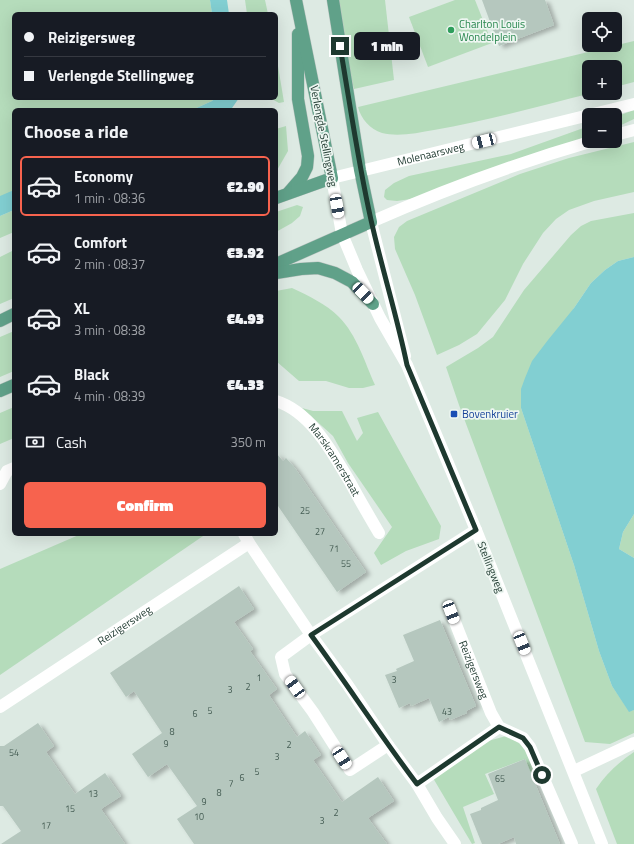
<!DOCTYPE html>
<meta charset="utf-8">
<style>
body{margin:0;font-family:"Titillium Web",sans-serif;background:#242831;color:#f1f3f6;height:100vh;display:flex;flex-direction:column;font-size:15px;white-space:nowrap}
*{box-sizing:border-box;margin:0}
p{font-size:13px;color:#9ea1a6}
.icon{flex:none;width:22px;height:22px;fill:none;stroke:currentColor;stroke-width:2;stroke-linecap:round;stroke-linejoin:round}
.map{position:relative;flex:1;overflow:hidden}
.side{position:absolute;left:12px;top:108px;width:266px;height:428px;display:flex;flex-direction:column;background:#171b24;border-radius:6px;box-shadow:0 4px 16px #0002}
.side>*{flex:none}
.hud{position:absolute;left:12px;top:12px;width:266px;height:88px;border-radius:6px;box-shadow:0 4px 16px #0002;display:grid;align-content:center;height:88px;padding:0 12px;background:#171b24}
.controls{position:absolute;left:582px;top:12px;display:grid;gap:8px}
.controls a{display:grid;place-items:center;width:40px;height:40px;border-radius:6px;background:#171b24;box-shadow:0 4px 16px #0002;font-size:20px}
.end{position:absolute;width:18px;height:18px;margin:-9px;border:5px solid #1e392f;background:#fff;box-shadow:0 0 0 2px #fff}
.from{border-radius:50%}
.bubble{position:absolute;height:28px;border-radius:6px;background:#171b24;box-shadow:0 4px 16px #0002;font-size:13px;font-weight:800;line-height:28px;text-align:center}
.car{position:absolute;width:12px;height:24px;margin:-12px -6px;border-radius:5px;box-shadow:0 0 3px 1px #0007;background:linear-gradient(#fff 24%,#345 0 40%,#fff 0 76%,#345 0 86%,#fff 0)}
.hud b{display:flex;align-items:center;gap:14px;height:38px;font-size:15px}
.hud b+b{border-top:1px solid #363941}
.hud i{width:10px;height:10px;background:#f1f3f6}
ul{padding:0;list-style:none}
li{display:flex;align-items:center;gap:12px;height:60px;margin:0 8px 6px;padding:0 4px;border:2px solid transparent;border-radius:6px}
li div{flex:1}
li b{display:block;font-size:15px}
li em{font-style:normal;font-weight:800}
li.selected{border-color:#f7634e}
li>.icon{width:36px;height:36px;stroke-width:1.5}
h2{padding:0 12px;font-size:18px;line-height:48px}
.pay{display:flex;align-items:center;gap:10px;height:44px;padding:0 12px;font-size:15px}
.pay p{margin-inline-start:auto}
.primary-button{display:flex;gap:8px;margin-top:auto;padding:8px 12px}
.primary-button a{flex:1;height:46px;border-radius:6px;background:#f7634e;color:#fff;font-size:16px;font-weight:800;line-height:46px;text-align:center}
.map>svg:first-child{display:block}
.green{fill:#b5dcbb}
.water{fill:#82cfd2}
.building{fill:#b5c7be;filter:url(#shadow)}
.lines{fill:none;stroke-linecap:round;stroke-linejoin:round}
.major-casing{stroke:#bcc4c1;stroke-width:13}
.minor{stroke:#fff;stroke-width:12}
.major{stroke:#60a189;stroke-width:12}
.route{stroke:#1e392f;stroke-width:5}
.leisure-dot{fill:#2e9e5b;stroke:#edf6f1;stroke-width:1.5}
.transit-dot{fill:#1a4fb4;stroke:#edf6f1;stroke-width:1.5}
.labels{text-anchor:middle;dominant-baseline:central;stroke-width:3.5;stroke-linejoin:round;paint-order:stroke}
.number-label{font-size:9px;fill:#445c53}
.leisure-label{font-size:11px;fill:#27864d;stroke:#edf6f1;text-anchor:start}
.street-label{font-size:11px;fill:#1e392f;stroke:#edf6f1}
.transit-label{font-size:11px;fill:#164399;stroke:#edf6f1;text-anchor:start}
</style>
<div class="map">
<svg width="634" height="844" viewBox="0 0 634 844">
<defs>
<filter id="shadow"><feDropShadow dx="4.5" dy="2.5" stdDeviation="2" flood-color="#0004"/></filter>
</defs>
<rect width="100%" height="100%" fill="#ddeae3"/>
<g class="green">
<polygon points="0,0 210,0 212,14 14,14 14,98 215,98 212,101 192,110 14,110 14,191 0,197"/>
<polygon points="245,0 265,0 268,14 247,14"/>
<polygon points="339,0 385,0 394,80 354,89 345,53"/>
<polygon points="455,0 475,0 492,43 428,67 409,17"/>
<path d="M634 41V82L615 87V67H589V93H592C539 106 487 121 434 130 417 133 398 137 382 133 370 129 361 119 358 107Z"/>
<polygon points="276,54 284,102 279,103 270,98 276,98"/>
<polygon points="634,110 634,119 615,128 615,117"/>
<polygon points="286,126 288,151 276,172 276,129"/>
<polygon points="589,126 589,138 411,199 397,201 387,200 384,197 385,190 394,183 409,176 511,154"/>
<polygon points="634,142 634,192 594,201 569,210 556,219 543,233 523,264 505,300 477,334 459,345 437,355 415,295 395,249 394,237 399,227 407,221 520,174 569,158"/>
<polygon points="297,205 303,207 300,216 292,223 276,232 276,212"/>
<polygon points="14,210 14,232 0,238 0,216"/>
<polygon points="634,213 634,257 618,261 605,270 591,283 574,308 521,408 574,565 599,651 612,686 629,711 634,710 634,733 610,744 585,742 459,405 446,367 478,348 493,337 524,290 571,235 581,226 591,221"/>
<polygon points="14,250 14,298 0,304 0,257"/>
<path d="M292 288C309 296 326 304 339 317 357 335 365 363 375 385L363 388H349L326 381H299L276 361V291Z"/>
<polygon points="14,331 14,371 0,377 0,337"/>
<polygon points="14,407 14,438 0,444 0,413"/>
<polygon points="302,408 313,411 342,411 357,441 363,433 357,418 378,412 441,526 439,539 406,551 381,565 374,553 392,527 348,463 333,436"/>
<polygon points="634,514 634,558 619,549 623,532"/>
<polygon points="81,534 206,534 0,675 0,569"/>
<polygon points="506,736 524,746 537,770 530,773 525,759 485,774 494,794 463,807 475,843 472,844 433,778 488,741"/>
<path d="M634 752V844H617L596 789C606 774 619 762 634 752Z"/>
</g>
<g class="water">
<polygon points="210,0 227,0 229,14 212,14"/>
<polygon points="215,98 239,98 232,108 229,110 192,110 212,101"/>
<polygon points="14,190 14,210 0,216 0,196"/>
<polygon points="634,257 634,514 623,532 619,549 634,558 634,710 629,712 612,686 599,651 574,565 521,408 521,389 525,378 532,361 548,340 574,308 591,283 605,270 618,261"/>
</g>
<g class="building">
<polygon points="482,0 545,0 554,25 499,46"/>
<polygon points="276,453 283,461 286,458 295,468 366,572 337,592 276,503"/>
<polygon points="239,586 254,609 234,622 253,649 250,651 277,689 269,695 297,737 305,731 321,755 313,760 342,802 378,777 394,801 368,818 387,844 194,844 177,819 197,806 167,764 148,777 132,754 162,733 134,691 126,697 110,673"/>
<polygon points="440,620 476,706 466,711 467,713 450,720 449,717 439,722 429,698 411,706 410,703 399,708 385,675 397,671 396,669 414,661 403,635"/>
<polygon points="38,723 54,746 46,752 75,794 105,773 121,796 101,809 125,844 1,844 21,831 3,806 0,806 0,746 4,746"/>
<polygon points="525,759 560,844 516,844 514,837 498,844 482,844 470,814 481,810 481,808 498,800 488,774"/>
</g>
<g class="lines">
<defs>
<g id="major">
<polyline points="289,192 302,177 307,167 308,156 298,99 298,34"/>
<polyline points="276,198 332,178 296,0"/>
<polyline points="276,264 371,222 360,170 333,0"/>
<polyline points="276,273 301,269 318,268 335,273 352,282 373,304"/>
<polyline points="0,321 14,314"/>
<polyline points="0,391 14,385"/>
</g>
</defs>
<use href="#major" class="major-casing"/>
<g class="minor">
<polyline points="615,135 634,130"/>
<path d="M405 356 371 222C443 190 517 163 593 141"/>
<path id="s1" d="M276 401C311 412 332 452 350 482 359 499 369 516 379 533"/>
<polyline points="0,484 7,471 14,468"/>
<polyline points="244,534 249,543 311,635 347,684 388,745 417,784 437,818 455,844"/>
<path id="s2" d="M451 612 491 713 499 727 523 738 530 747 572 844"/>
<path id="s3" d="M0 707 249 543"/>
<polyline points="388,745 350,770 313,712 285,674 281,657 311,635 476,530"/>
<polyline points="574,771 634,743"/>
<polyline points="417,784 499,727"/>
<path id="s4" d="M602 844 476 530 407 365 380 318 357 270 342 234 332 178 634 104"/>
</g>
<use href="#major" class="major"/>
</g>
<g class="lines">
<path class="route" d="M340 46C350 104 358 162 371 220 382 269 397 316 407 365L476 530 311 635C347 684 380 735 417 784L499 727 523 738 530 747 542 775"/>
</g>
<circle class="leisure-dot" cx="451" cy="30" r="4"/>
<rect class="transit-dot" x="450" y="410" width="8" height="8" rx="2"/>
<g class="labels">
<g class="number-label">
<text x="305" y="510">25</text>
<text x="320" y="531">27</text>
<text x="334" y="548">71</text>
<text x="346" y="563">55</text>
<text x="259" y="677">1</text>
<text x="394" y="679">3</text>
<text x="248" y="686">2</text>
<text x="230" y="689">3</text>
<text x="210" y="710">5</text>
<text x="447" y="711">43</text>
<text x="195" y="713">6</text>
<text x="172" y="731">8</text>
<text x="166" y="743">9</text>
<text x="289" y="744">2</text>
<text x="14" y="752">54</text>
<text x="277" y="756">3</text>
<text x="257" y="771">5</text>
<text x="242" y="777">6</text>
<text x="500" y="778">65</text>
<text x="231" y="783">7</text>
<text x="219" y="792">8</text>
<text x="93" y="793">13</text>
<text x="204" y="801">9</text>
<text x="70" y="808">15</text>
<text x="336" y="812">2</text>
<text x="199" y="816">10</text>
<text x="322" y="820">3</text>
<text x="46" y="825">17</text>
</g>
<g class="leisure-label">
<text x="459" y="24">Charlton Louis<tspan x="459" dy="13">Wondelplein</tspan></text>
</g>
<g class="street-label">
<text transform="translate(324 136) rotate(79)">Verlengde Stellingweg</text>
<text stroke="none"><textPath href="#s4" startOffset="822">Molenaarsweg</textPath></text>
<text stroke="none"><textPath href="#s1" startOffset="85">Marskramerstraat</textPath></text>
<text transform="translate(491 567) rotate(68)">Stellingweg</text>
<text stroke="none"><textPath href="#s3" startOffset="149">Reizigersweg</textPath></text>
<text stroke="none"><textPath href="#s2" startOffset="62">Reizigersweg</textPath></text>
</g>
<g class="transit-label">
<text x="462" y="414">Bovenkruier</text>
</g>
</g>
</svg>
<div class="controls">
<a><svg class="icon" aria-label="locate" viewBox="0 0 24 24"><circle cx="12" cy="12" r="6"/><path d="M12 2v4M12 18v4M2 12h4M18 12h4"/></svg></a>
<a>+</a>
<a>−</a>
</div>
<i class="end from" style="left:542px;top:775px"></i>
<i class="end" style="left:340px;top:46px"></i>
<div class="bubble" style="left:354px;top:32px;width:66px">1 min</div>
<i class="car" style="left:484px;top:141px;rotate:256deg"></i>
<i class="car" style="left:337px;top:206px;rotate:170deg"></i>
<i class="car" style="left:363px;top:293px;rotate:136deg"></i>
<i class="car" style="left:451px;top:612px;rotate:159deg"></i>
<i class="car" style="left:522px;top:643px;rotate:158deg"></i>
<i class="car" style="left:295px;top:687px;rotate:324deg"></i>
<i class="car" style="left:342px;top:758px;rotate:147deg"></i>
<div class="hud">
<b><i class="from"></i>Reizigersweg</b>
<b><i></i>Verlengde Stellingweg</b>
</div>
<section class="side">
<h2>Choose a ride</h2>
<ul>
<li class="selected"><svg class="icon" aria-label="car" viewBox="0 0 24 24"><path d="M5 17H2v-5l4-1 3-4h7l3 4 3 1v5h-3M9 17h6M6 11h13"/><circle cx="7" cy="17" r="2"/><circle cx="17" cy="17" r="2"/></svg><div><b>Economy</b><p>1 min · 08:36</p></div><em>€2.90</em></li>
<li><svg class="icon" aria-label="car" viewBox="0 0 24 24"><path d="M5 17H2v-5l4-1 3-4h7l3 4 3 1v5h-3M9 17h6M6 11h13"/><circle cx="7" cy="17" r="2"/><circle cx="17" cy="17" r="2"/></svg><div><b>Comfort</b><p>2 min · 08:37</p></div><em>€3.92</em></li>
<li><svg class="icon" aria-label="car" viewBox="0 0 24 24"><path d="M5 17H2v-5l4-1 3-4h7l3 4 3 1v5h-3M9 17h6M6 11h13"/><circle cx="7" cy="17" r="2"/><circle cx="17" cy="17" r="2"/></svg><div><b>XL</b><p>3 min · 08:38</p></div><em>€4.93</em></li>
<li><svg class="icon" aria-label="car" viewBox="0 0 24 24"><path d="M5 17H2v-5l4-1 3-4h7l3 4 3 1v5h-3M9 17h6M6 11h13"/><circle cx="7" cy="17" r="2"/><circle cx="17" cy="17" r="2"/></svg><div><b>Black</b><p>4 min · 08:39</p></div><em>€4.33</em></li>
</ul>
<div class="pay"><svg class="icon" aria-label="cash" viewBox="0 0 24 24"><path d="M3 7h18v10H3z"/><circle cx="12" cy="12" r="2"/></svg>Cash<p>350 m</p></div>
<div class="primary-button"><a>Confirm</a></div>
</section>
</div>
